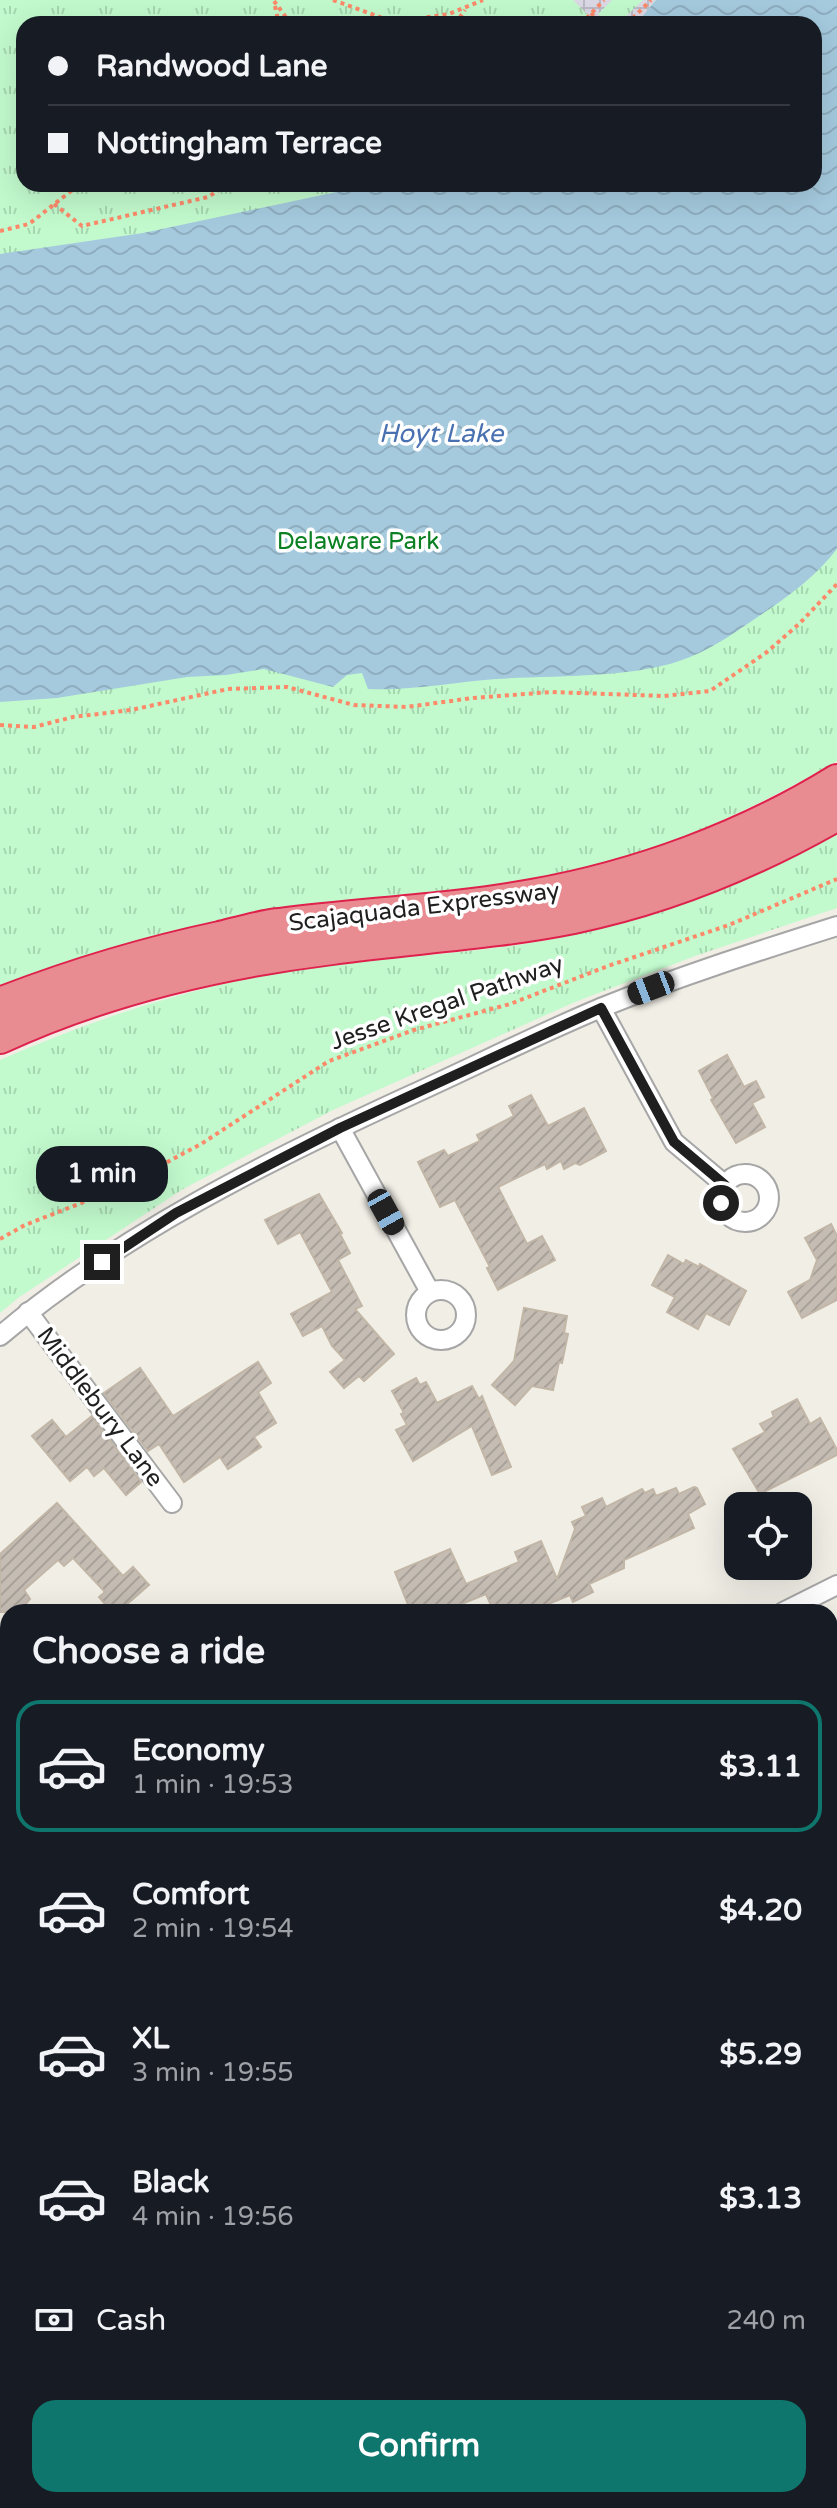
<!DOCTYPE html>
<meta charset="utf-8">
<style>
body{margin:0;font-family:"Varela Round",sans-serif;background:#242831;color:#f1f3f6;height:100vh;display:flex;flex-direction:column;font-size:30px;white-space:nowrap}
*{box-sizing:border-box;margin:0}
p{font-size:26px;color:#9ea1a6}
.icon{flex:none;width:44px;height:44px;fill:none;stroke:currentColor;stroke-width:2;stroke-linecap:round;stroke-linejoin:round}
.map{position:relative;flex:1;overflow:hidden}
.sheet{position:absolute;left:0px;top:1604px;width:838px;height:904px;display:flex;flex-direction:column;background:#171b24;border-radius:24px 24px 0 0;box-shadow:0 8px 32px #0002}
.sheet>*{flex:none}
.guide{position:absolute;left:16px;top:16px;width:806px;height:176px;border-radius:24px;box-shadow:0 8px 32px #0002;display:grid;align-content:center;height:176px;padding:0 32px;background:#171b24}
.fabs{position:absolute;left:724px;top:1492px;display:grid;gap:16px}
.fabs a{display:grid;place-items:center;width:88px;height:88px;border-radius:16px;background:#171b24;box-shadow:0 8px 32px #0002;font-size:40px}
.end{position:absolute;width:36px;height:36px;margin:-18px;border:10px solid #1f1f1f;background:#fff;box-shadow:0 0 0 4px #fff}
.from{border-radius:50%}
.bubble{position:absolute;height:56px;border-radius:24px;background:#171b24;box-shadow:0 8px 32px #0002;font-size:26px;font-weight:700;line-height:56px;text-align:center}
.car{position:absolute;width:24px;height:48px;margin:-24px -12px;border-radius:10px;box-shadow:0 0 6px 2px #0007;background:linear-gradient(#222 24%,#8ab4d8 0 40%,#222 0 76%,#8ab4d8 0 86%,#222 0)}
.guide b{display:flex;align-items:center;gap:28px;height:76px;font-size:30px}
.guide b+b{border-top:2px solid #363941}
.guide i{width:20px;height:20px;background:#f1f3f6}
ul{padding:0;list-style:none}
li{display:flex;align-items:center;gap:24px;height:132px;margin:0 16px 12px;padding:0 16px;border:4px solid transparent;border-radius:24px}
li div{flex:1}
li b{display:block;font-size:30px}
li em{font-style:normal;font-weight:700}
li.current{border-color:#0f766e}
li>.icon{width:72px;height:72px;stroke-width:1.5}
h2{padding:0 32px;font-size:36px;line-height:96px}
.pay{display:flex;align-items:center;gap:20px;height:88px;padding:0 32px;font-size:30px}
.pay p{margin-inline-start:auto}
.button{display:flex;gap:16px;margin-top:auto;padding:16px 32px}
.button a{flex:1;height:92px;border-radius:24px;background:#0f766e;color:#fff;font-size:32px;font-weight:700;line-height:92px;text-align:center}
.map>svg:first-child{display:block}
.residential{fill:#dddcdc}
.park{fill:url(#park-tufts);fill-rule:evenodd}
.parking{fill:#e7e7e7}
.plaza{fill:url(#plaza-grid)}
.water{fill:url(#water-waves)}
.building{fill:url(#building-hatch);stroke:#c2b6a7;stroke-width:2}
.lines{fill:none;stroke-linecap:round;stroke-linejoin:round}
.lane-casing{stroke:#a6a6a6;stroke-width:13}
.street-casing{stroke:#a6a6a6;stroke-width:22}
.primary-casing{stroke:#9a7900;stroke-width:32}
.highway-casing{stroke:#de224c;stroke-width:36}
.path{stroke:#fc8a6a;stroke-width:4;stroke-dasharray:4 4;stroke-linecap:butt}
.lane{stroke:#fff;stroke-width:9}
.street{stroke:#fff;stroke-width:18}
.primary{stroke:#fddf9d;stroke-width:28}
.highway{stroke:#e88c92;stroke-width:32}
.route{stroke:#1f1f1f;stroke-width:10}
.labels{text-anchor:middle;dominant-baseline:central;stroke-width:7;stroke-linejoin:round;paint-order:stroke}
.park-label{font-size:24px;fill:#0a8022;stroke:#fff}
.street-label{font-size:24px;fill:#1f1f1f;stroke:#fff}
.water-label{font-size:26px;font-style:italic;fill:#4971b1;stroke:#fff}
</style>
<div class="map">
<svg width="837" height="2508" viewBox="0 0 837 2508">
<defs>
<pattern id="park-tufts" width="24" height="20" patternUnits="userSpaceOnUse" patternTransform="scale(2)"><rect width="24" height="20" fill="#c2facd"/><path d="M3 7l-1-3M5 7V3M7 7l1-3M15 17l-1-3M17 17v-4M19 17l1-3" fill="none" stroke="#a6d6b0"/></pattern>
<pattern id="plaza-grid" width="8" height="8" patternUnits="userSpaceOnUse" patternTransform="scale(2)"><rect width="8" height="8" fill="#dbd9e6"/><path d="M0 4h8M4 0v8" fill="none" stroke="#bcbac5"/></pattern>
<pattern id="water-waves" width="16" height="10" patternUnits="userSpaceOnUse" patternTransform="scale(2)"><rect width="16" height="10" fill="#a5cade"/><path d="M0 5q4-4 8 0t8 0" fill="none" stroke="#8eadbe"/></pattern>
<pattern id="building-hatch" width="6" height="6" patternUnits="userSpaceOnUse" patternTransform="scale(2)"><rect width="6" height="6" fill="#c5bdb4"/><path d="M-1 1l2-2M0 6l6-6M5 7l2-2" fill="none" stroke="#a9a29a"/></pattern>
</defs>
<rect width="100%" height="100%" fill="#f0eee5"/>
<g class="residential">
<polygon points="123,2500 346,2500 351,2508 128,2508"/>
<polygon points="447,2500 657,2500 662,2508 452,2508"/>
</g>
<g class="park">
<path d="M0 0H837V761C742 816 641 861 533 879 443 894 351 897 262 912 171 928 86 960 0 991ZM24 24H814V184H24Z"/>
<path d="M837 833V908L695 956 575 1002 333 1110 183 1189 18 1298 0 1313V1060C94 1019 188 988 289 971 367 958 446 956 524 944 633 927 742 889 837 833Z"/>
</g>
<g class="parking">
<polygon points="133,2500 185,2500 183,2508 138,2508"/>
<polygon points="232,2500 279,2500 284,2508 230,2508"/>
<polygon points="591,2500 654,2500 659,2508 595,2508"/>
</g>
<g class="plaza">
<polygon points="573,0 612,0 598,14 607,24 597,24"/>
<polygon points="643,0 656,0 636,24 618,24"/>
</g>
<path class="water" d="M656 0H837V549C816 576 787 598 759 616 737 631 715 647 690 657 639 679 553 675 496 679 454 682 411 691 368 689L362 673 347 675 333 687 264 669 226 675 187 677 57 698 0 702V254L143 233 355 188 363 184H814V24H636Z"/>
<g class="building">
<polygon points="727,1055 744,1087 756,1081 764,1097 752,1103 765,1127 736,1143 711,1100 713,1098 699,1071"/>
<polygon points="531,1095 548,1126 584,1108 606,1151 580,1165 575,1163 564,1169 561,1161 547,1169 545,1164 498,1187 527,1244 542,1236 555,1260 498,1290 487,1268 490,1267 455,1200 440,1207 418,1162 444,1150 448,1156 480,1141 477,1135 514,1116 509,1106"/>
<polygon points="319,1194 342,1233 340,1234 350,1253 338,1260 362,1306 355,1309 394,1354 364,1381 359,1376 344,1388 330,1372 345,1360 332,1346 322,1326 303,1336 291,1314 332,1292 300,1232 278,1244 265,1220"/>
<polygon points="831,1224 837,1236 837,1300 802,1318 788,1292 810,1280 817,1260 805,1238"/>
<polygon points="668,1255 684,1264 686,1260 699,1267 700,1264 746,1291 729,1325 706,1313 698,1329 667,1312 675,1297 652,1285"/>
<polygon points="524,1308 567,1316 564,1333 568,1334 562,1363 559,1362 553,1390 532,1386 515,1405 492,1385 514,1361"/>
<polygon points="258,1362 271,1383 258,1392 276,1423 254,1437 261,1447 228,1469 220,1457 184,1482 159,1444 148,1451 104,1393 140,1368 173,1416"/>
<polygon points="416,1378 420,1385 426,1382 437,1403 472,1386 479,1399 482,1396 511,1467 492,1475 472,1426 413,1461 396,1430 407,1425 401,1414 404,1413 392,1391"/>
<polygon points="797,1399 810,1424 820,1418 837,1450 837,1455 760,1494 733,1449 765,1432 760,1424 774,1417 772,1412"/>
<polygon points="92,1416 141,1482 126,1495 104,1468 94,1476 87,1467 70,1481 32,1436 52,1420 66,1437"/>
<polygon points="694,1487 697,1488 705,1504 688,1514 694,1528 624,1560 624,1568 589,1584 593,1592 573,1602 570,1595 529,1612 494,1612 486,1594 442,1612 411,1612 395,1572 450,1549 466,1584 519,1562 515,1552 541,1541 557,1579 575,1529 572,1522 586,1516 582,1507 602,1498 606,1507 642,1489 645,1493 653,1489 656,1496 676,1488 679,1494"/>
<polygon points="57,1503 123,1576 133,1567 149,1585 118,1612 112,1612 99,1597 105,1592 73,1558 64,1566 58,1560 24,1590 30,1599 19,1612 0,1612 0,1554"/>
</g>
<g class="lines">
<defs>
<g id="lane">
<polyline points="626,2500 631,2508"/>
<polyline points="274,2508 287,2500"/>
</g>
<g id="street">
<polyline points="601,1008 674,1142 725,1185"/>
<polyline points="340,1128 430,1292"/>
<circle cx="745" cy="1198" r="24"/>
<circle cx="441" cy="1315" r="25"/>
<polyline points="28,1312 172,1503"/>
<path d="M0 1336C119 1235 269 1160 411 1095 475 1066 538 1034 603 1007 680 976 758 951 837 926"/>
<polyline points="783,1612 837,1585"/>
<polyline points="0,2160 8,2144"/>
<polyline points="830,2402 837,2413"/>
</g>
<g id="primary">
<polyline points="0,1988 8,1993"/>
<polyline points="399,2500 404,2508"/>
</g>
<g id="highway">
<path d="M0 1004C72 976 145 954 220 938 240 933 260 927 279 925 364 914 449 911 532 896 638 877 745 838 837 781"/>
<path d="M0 1037C104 989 219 962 332 948 413 937 493 933 573 917 665 898 755 861 837 814"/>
</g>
</defs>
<use href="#lane" class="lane-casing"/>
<use href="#street" class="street-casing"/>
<use href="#primary" class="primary-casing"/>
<use href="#highway" class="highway-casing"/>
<g class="path">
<polyline points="333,0 396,23"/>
<polyline points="274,1 291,24"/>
<polyline points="275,6 279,24"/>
<polyline points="591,13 602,24"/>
<polyline points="395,22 449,14 483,0"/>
<polyline points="455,24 465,10"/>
<polyline points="581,24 604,0"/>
<polyline points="627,24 651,0"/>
<polyline points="54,204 82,226 208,197 228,184"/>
<polyline points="0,231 29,224 80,184"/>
<polyline points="0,725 34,727 73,717 131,710 228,689 287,687 354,705 406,707 473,698 551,692 664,696 710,691 767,652 800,623 837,584"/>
<polyline points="0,1239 25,1225 117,1189 201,1144 329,1061 414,1030 510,1004 608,966 729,925 837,879"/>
<polyline points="6,2053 8,2054"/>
<polyline points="248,2500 253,2508"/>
<polyline points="460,2508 475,2500"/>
</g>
<use href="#lane" class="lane"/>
<use href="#street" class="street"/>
<use href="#primary" class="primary"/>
<use href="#highway" class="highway"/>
</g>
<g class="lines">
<polyline class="route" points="102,1262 176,1213 340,1128 601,1008 674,1142 725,1185 721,1203"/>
</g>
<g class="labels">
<g class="park-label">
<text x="358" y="541">Delaware Park</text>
</g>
<g class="street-label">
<text transform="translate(424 907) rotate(-7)">Scajaquada Expressway</text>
<text transform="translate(447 1003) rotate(-19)">Jesse Kregal Pathway</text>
<text transform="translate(100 1407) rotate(53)">Middlebury Lane</text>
</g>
<g class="water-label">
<text x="441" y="433">Hoyt Lake</text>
</g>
</g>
</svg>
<div class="fabs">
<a><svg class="icon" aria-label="locate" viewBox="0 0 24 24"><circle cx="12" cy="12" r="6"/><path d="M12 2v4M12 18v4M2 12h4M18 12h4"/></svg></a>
</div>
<i class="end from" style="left:721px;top:1203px"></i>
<i class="end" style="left:102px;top:1262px"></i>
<div class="bubble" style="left:36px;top:1146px;width:132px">1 min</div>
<i class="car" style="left:651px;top:988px;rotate:249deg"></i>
<i class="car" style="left:386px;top:1212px;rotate:151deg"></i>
<div class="guide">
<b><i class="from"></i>Randwood Lane</b>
<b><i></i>Nottingham Terrace</b>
</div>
<section class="sheet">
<h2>Choose a ride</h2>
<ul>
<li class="current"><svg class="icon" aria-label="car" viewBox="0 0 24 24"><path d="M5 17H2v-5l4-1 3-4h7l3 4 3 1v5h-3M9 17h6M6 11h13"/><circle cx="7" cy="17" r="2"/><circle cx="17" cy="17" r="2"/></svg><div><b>Economy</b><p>1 min · 19:53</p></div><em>$3.11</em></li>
<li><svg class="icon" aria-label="car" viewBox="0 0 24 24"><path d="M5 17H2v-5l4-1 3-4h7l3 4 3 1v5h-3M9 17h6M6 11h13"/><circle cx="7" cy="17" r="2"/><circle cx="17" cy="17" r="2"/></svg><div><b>Comfort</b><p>2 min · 19:54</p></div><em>$4.20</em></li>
<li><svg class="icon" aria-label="car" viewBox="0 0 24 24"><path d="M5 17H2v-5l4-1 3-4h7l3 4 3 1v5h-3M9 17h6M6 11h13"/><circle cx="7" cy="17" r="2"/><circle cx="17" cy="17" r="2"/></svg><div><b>XL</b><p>3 min · 19:55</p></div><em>$5.29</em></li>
<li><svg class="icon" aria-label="car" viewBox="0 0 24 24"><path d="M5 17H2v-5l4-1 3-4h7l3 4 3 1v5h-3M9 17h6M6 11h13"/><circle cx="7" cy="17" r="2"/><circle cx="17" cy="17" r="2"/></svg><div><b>Black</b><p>4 min · 19:56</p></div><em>$3.13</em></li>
</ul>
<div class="pay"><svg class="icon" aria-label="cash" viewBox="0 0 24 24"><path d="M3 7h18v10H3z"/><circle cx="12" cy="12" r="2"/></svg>Cash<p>240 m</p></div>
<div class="button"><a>Confirm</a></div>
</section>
</div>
